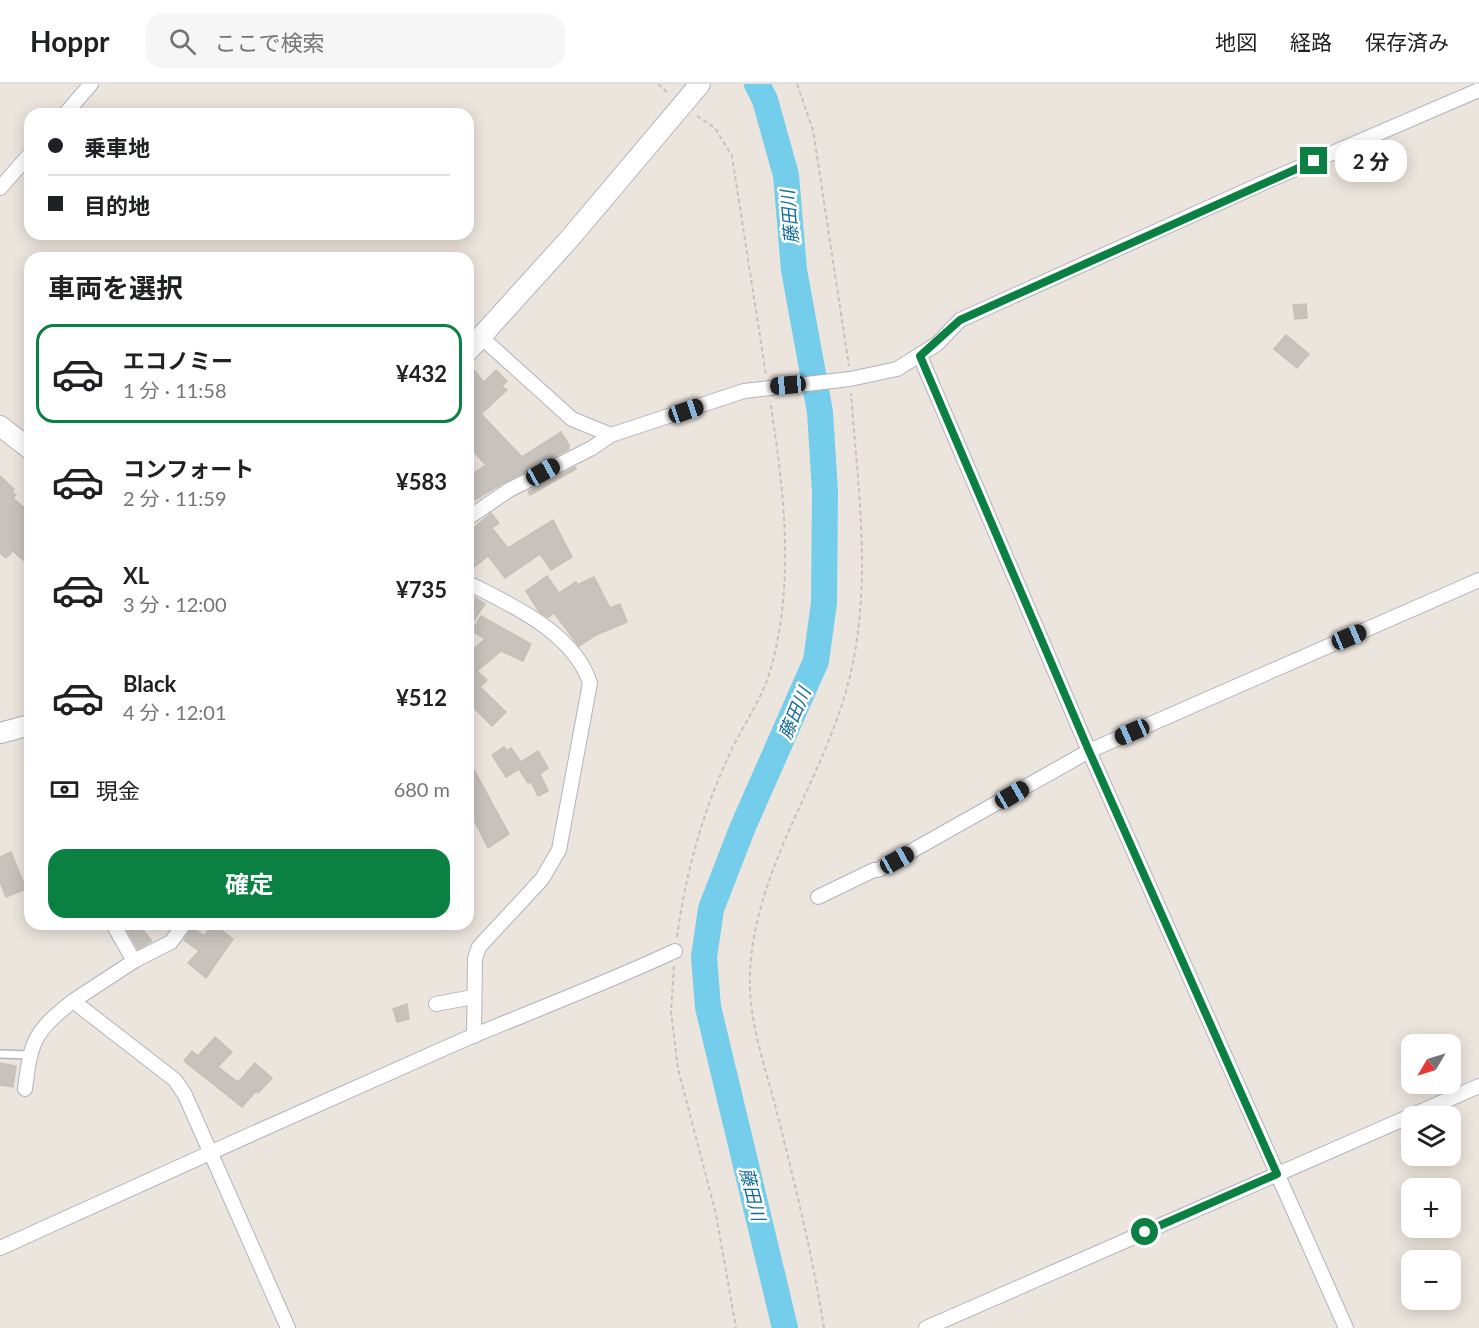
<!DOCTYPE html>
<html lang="ja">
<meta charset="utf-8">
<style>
body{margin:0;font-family:Lato,"Noto Sans JP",sans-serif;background:#f6f6f6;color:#202124;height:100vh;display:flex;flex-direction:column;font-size:22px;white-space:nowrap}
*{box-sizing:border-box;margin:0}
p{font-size:20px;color:#757577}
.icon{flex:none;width:33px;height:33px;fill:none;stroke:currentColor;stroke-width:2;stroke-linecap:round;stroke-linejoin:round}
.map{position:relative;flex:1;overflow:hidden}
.panel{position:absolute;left:24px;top:168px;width:450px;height:678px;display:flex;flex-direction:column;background:#fff;border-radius:18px;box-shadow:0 3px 15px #0003}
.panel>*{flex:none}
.banner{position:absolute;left:24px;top:24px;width:450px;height:132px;border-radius:18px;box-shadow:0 3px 15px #0003;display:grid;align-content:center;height:132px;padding:0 24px;background:#fff}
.needle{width:39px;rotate:232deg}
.fabs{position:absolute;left:1401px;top:950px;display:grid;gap:12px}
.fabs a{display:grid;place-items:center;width:60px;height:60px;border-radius:12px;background:#fff;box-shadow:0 3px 15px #0003;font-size:30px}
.end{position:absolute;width:27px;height:27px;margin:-14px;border:8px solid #0b8043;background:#fff;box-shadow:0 0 0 3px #fff}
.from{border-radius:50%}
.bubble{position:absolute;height:42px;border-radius:18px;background:#fff;box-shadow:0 3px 15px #0003;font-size:20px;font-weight:700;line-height:42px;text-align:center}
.car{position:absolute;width:18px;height:36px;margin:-18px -9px;border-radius:8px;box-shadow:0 0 4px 2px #0007;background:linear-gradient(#222 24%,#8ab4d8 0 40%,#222 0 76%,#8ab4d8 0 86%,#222 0)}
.banner b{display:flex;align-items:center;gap:21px;height:57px;font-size:22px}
.banner b+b{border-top:2px solid #e0e0e0}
.banner i{width:15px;height:15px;background:#202124}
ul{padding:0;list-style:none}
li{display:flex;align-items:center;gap:18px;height:99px;margin:0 12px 9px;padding:0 12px;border:3px solid transparent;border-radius:18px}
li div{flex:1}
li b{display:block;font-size:22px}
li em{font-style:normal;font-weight:700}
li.current{border-color:#0b8043}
li>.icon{width:54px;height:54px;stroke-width:1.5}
h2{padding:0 24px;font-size:27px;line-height:72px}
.pay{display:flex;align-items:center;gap:15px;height:66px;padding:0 24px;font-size:22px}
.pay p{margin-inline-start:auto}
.button{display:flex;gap:12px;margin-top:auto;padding:12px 24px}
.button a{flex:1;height:69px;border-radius:18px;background:#0b8043;color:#fff;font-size:24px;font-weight:700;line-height:69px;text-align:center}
header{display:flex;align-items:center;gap:36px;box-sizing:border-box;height:84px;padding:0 30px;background:#fff;border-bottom:2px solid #e0e0e0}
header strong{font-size:28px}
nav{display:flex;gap:33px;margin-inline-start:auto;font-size:21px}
.search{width:420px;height:54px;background:#f6f6f6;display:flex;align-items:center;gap:15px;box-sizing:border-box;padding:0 21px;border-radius:18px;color:#757577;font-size:22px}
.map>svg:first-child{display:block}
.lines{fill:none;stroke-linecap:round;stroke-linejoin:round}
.river{stroke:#73cdeb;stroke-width:26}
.building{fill:#c7c2bc;stroke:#c7c1b6;stroke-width:1.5}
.lane-casing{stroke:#b0b3be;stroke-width:10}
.street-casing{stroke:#b0b3be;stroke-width:16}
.secondary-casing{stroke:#b0b3be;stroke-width:22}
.path{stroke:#c3c3c3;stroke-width:2;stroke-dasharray:4.5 3;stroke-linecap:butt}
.lane{stroke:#fff;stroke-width:7}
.street{stroke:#fff;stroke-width:14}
.secondary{stroke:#fff;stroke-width:20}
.route{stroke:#0b8043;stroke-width:8}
.labels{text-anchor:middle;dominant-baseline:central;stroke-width:5;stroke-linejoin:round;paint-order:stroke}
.water-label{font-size:18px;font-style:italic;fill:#126c97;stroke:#fff}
</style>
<header>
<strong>Hoppr</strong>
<div class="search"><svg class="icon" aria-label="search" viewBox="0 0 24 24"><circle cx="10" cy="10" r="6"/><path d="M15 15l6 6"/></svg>ここで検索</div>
<nav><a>地図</a><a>経路</a><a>保存済み</a></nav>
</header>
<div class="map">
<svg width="1479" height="1244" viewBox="0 0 1479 1244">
<rect width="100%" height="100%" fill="#ece5dd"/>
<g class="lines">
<polyline class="river" points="757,0 765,16 786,91 794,186 820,328 825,408 824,519 816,577 742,745 711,825 704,873 708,923 785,1244"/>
</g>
<g class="building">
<polygon points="1306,220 1307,234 1295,235 1293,221"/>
<polygon points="1286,251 1309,270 1297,284 1274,265"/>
<polygon points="468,279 484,298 496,286 507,297 502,302 507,306 481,330 522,373 561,348 569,361 569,365 505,398 468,420 468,393 486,381 468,361"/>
<polygon points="575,383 576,385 530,411 528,407"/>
<polygon points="0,392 14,405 12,408 16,411 13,414 30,429 30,482 13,467 6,474 0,469"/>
<polygon points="491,429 499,439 492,444 508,464 553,436 572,473 551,486 540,470 505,494 488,472 468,488 468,464 475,459 468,449"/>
<polygon points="547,492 559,509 576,498 577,501 594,493 610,524 620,520 627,538 596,551 579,562 554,529 548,533 539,528 526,507"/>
<polygon points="473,512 485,520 468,545 468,519"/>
<polygon points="481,532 531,560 523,577 501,567 477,587 487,596 480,603 506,628 492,642 468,618 468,592 473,588 468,582 468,570 485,555 472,547"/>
<polygon points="504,663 507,667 511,664 521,678 538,667 548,684 540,690 548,707 538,712 531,698 528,699 519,685 506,693 492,671"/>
<polygon points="468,675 509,750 488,764 468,724"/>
<polygon points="11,768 26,805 6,813 0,798 0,773"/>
<polygon points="135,840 138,840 152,857 138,865 127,846"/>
<polygon points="213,840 233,855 206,894 188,879 199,867 184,856 192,843 204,852"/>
<polygon points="407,920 409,935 397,938 393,925"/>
<polygon points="215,953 232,968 218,983 238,998 255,979 272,994 258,1009 256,1007 242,1023 184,977 192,967 198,972"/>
<polygon points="0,979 16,982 13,1003 0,1001"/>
</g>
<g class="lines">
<defs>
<polyline id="lane" points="0,970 29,971"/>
<g id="street">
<polyline points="65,30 91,0"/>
<polyline points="0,104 30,70"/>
<polyline points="481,253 572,335 611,351"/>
<polyline points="920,272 1089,667 1346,1244"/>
<polyline points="468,434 509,406 592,364 611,351 744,307 850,295 897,285 937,260 960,236 1272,95 1479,6"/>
<path d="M468 499C512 521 574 549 590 599L559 766 542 795 479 863 475 874 474 952"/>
<polyline points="818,813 874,786 878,786 1089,667 1479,496"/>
<polyline points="113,840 134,877"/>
<polyline points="184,840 171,858 134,877 73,917 175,996 185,1011 288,1244"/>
<polyline points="436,920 473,913"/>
<path d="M25 1005C31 956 34 948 73 917"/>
<path d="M0 1164C153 1094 307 1025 461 957 532 927 604 900 675 867"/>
<polyline points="926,1244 1479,1002"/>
</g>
<g id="secondary">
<polyline points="468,267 571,153 700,0"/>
<polyline points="0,342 30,365"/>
<polyline points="0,649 30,641"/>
</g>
</defs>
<use href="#lane" class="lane-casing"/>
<use href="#street" class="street-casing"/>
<use href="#secondary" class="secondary-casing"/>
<g class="path">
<polyline points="658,0 669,10"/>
<polyline points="797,0 813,46 849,282"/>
<polyline points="697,32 715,44 732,72 766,291"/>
<path d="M677 853C685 793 701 733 726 678 739 646 762 617 771 584 795 498 784 404 770 317"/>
<polyline points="674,882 671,928 678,985 716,1130 736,1244"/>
<path d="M824 1244C812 1168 793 1092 774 1017 763 976 748 933 750 889 754 788 819 702 846 607 874 510 858 407 851 309"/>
</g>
<use href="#lane" class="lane"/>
<use href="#street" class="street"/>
<use href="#secondary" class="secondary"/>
</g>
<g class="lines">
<polyline class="route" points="1145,1148 1277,1090 1089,667 920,272 960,236 1314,77"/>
</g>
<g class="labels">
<g class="water-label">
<text transform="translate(789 133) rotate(-95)">藤田川</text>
<text transform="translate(794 629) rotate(-67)">藤田川</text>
<text transform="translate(753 1110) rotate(76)">藤田川</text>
</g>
</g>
</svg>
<div class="fabs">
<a><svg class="needle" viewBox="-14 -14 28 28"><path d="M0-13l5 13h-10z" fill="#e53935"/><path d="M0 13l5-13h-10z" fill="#757577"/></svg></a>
<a><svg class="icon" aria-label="layers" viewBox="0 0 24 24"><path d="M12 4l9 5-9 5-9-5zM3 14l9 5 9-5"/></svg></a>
<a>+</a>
<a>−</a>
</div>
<i class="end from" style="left:1145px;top:1148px"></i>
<i class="end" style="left:1314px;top:77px"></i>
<div class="bubble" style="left:1335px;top:56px;width:72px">2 分</div>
<i class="car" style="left:788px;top:301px;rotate:265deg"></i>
<i class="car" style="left:686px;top:327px;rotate:71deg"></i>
<i class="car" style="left:543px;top:388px;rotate:61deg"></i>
<i class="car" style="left:1349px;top:553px;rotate:67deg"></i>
<i class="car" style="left:1132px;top:648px;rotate:246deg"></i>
<i class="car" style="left:1012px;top:711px;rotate:60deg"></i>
<i class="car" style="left:897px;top:776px;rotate:61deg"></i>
<div class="banner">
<b><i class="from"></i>乗車地</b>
<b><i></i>目的地</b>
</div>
<section class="panel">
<h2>車両を選択</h2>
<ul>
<li class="current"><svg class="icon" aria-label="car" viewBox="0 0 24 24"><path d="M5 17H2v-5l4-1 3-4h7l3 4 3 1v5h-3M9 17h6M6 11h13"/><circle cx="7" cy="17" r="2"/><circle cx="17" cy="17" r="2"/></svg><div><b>エコノミー</b><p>1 分 · 11:58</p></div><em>¥432</em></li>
<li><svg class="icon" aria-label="car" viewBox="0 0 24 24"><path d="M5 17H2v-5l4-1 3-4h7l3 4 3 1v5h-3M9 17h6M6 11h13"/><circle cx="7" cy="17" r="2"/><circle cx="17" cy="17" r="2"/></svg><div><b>コンフォート</b><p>2 分 · 11:59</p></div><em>¥583</em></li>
<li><svg class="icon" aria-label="car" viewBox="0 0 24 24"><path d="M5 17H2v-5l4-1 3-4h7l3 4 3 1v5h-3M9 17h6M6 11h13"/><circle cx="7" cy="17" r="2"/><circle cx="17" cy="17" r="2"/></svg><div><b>XL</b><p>3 分 · 12:00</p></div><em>¥735</em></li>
<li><svg class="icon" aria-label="car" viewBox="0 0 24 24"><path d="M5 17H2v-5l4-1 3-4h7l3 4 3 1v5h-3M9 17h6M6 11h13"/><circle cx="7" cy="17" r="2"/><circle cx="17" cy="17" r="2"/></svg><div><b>Black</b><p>4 分 · 12:01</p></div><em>¥512</em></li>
</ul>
<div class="pay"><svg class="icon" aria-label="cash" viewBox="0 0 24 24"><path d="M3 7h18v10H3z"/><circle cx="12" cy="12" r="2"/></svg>現金<p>680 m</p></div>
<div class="button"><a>確定</a></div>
</section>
</div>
